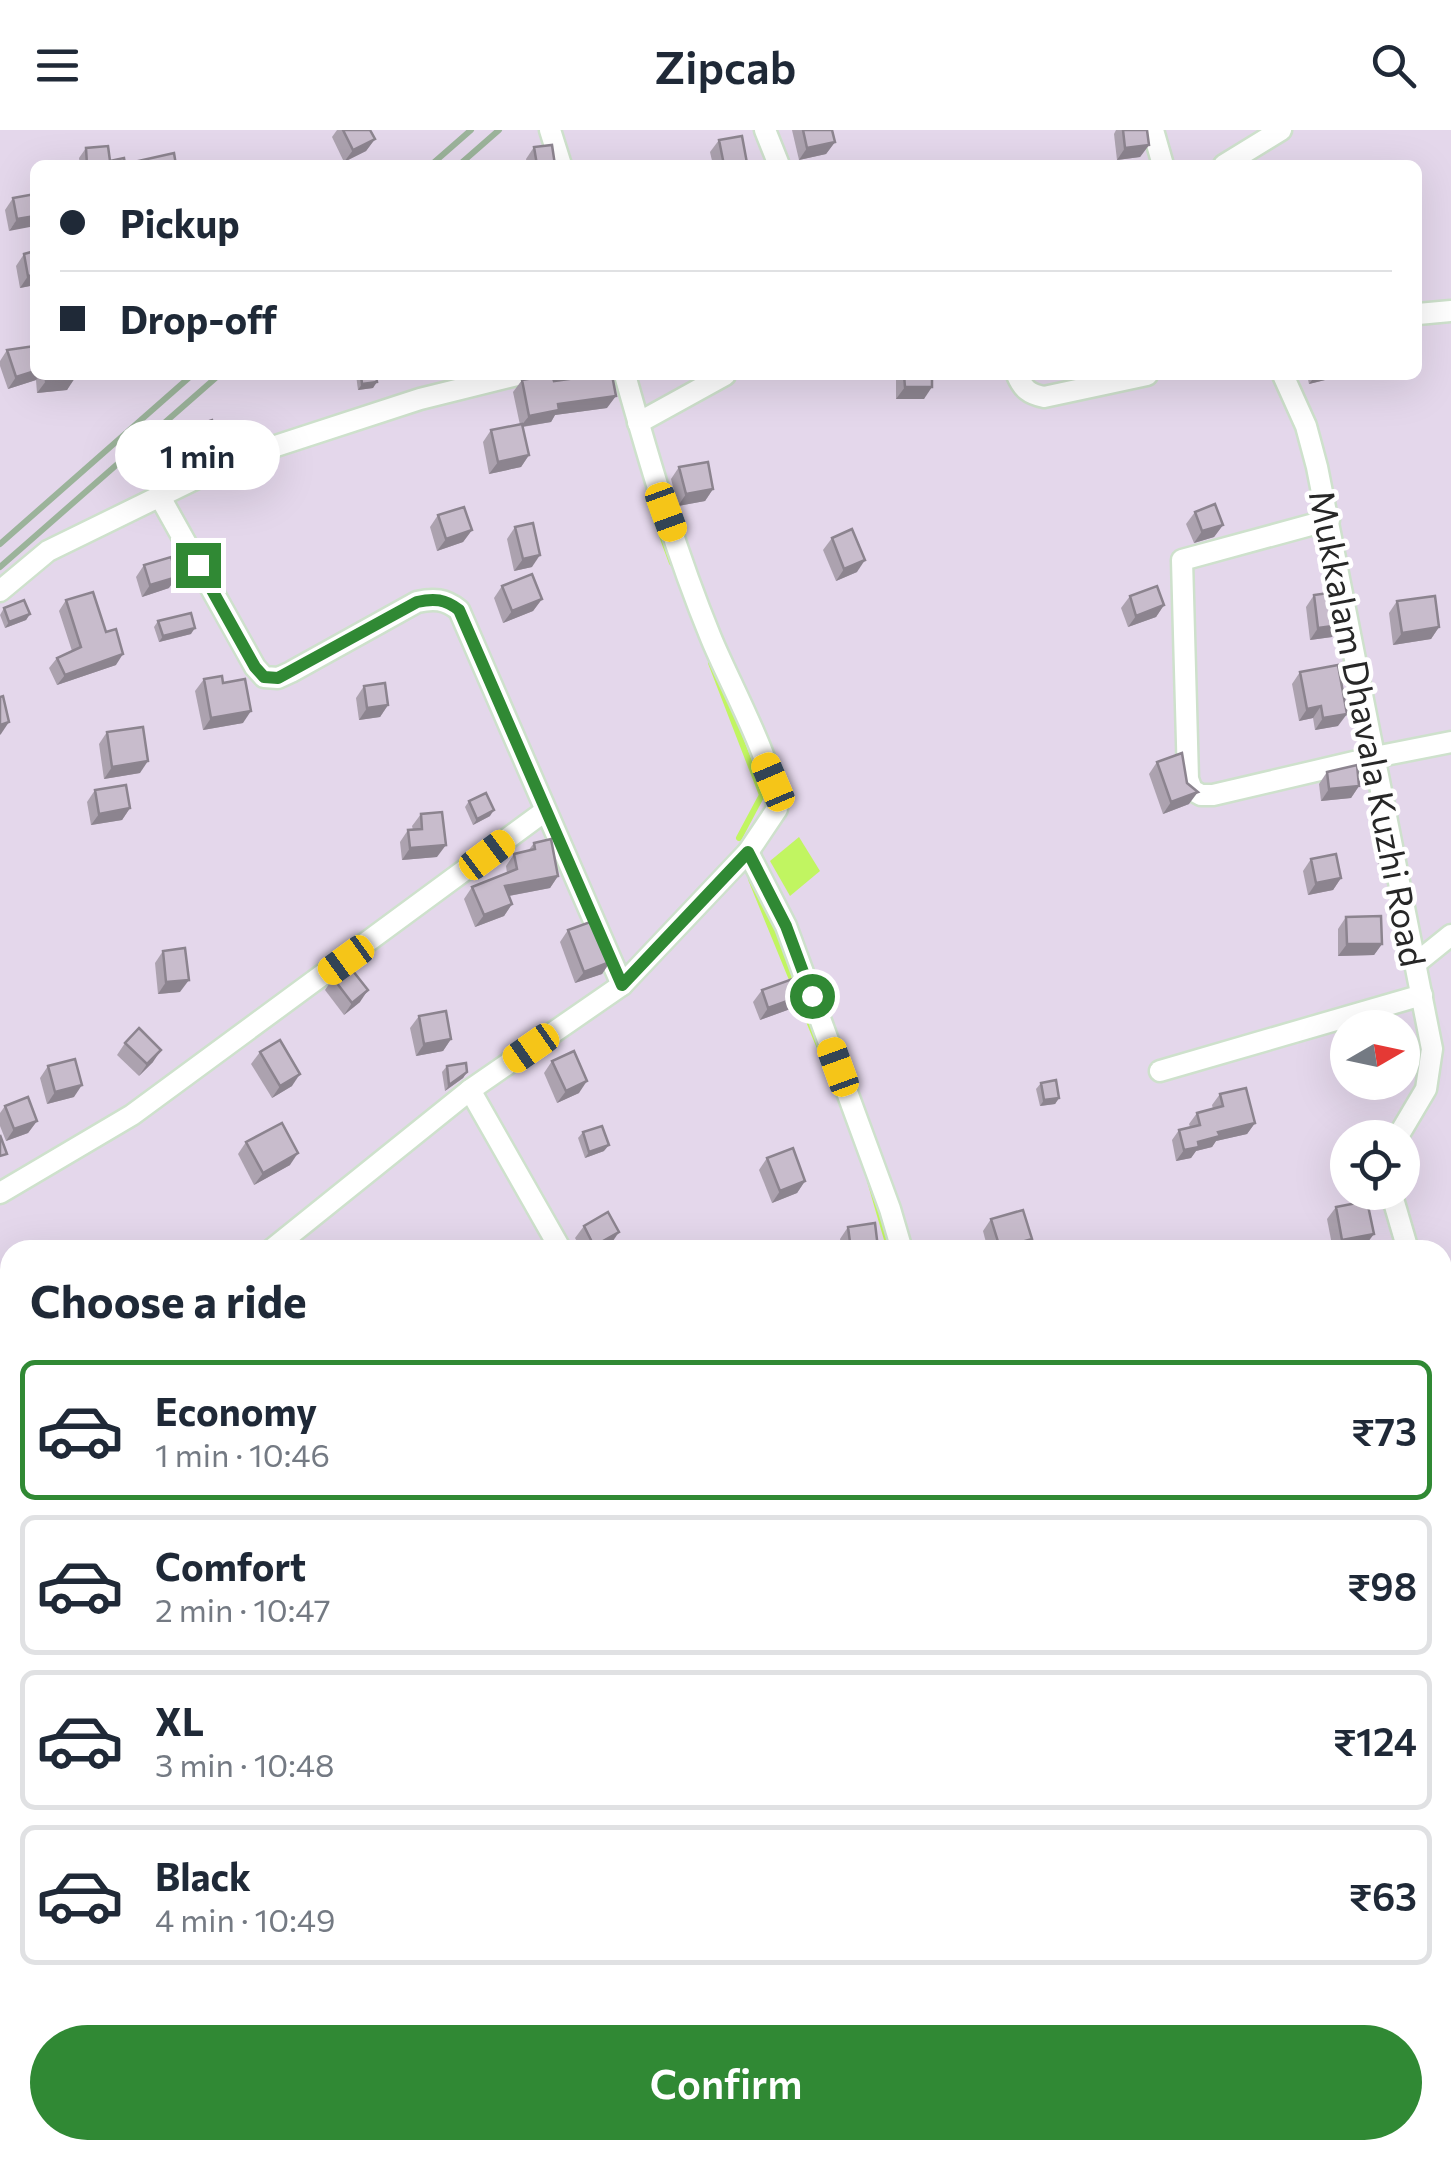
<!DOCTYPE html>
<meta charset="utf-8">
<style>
body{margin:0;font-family:Commissioner,sans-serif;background:#f2f2f3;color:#1f2937;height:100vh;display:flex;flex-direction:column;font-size:38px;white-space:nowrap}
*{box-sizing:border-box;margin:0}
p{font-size:32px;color:#747a83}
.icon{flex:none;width:55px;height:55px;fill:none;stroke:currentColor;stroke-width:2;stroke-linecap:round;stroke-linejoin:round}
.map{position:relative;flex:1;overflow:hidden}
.panel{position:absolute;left:0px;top:1110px;width:1452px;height:920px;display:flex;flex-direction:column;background:#fff;border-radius:30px 30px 0 0;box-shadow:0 10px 40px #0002}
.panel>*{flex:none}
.hud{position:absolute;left:30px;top:30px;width:1392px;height:220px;border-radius:15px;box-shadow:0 10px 40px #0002;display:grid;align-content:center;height:220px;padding:0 30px;background:#fff}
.needle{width:65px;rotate:81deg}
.buttons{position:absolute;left:1330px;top:880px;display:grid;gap:20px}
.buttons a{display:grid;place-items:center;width:90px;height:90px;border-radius:50%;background:#fff;box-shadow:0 10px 40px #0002;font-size:50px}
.end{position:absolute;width:45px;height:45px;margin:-22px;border:12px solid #308934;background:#fff;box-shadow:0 0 0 5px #fff}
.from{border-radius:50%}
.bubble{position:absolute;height:70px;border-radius:35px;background:#fff;box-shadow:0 10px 40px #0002;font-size:32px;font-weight:600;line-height:70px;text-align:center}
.car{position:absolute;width:30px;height:60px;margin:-30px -15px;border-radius:12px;box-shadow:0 0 8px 2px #0007;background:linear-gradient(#f5c518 24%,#345 0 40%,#f5c518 0 76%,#345 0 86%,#f5c518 0)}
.hud b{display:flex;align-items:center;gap:35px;height:95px;font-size:38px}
.hud b+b{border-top:2px solid #e0e1e3}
.hud i{width:25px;height:25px;background:#1f2937}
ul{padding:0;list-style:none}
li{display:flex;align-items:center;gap:30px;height:140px;margin:0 20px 15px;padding:0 10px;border:5px solid #e0e1e3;border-radius:15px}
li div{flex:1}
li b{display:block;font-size:38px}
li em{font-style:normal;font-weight:600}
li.on{border-color:#308934}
li>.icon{width:90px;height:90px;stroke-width:1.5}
h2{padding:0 30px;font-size:45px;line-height:120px}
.cta{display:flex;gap:20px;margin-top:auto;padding:20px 30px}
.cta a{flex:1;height:115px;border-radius:60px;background:#308934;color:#fff;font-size:40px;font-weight:600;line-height:115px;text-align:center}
header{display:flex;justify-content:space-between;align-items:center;height:130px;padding:0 30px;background:#fff;font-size:45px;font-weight:600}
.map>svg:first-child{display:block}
.water{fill:#c1f561}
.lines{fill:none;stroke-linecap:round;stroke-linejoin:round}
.stream{stroke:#c1f561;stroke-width:6}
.minor-casing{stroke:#cee1cc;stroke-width:25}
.minor{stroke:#fff;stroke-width:20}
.rail{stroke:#9bb39a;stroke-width:6}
.wall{fill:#aca2af}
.shaded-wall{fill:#8c848f}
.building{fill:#c8bccc;stroke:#8c848f;stroke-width:2.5}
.route{stroke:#308934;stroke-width:12}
.labels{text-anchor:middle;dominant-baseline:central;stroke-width:9;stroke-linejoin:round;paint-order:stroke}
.street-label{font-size:35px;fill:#272727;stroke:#fff}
</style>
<header><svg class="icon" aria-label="menu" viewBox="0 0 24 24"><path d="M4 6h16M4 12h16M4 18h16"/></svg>Zipcab<svg class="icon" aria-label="search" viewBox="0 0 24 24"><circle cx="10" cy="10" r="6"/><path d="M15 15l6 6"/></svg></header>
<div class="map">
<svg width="1451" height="2030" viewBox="0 0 1451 2030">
<rect width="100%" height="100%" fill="#e4d7eb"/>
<polygon class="water" points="799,707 820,741 790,766 770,731"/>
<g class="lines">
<g class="stream">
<polyline points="648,368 672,433"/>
<polyline points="711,533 762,665 739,708"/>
<polyline points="751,749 820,918"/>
<polyline points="870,1051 890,1120"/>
<polyline points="1442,1532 1451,1532"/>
</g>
<defs>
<g id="minor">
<polyline points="550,0 561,35"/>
<polyline points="765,0 779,35"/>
<polyline points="1153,0 1163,35"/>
<polyline points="1224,35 1281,0"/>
<polyline points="1418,184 1451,181"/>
<path d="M1017 245C1023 259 1029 264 1044 267L1147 245"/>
<polyline points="1283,245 1306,296 1317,337 1432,919 1426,959 1397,1008"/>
<polyline points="638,293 725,245"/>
<path d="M160 367 255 537 264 547 278 548 291 542 417 472C434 468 445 469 459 480L622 855"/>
<polyline points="1329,390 1182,430 1188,649 1192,660 1201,665 1213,665 1375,627 1451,612"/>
<polyline points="0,461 48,421 236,329 420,269 517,245"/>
<polyline points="748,722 786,796 890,1079 902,1120"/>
<polyline points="1415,834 1451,805"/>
<polyline points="1160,941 1422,865"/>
<polyline points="470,960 561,1120"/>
<polyline points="1391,1062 1408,1120"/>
<polyline points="0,1063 132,985 545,681"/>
<path d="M271 1120 470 960 622 855 748 722 777 679C777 639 728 550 711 508 676 423 650 334 625 245"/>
<polyline points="1442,1238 1451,1269"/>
<polyline points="1442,1287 1451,1285"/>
<polyline points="0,1304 10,1300"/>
<polyline points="0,1558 10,1574"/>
<polyline points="0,1755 10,1755"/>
<polyline points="1442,1927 1451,1924"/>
<polyline points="59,2020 77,2030"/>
<polyline points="645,2020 646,2030"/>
<polyline points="1259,2020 1261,2030"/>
<polyline points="895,2030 895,2020"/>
</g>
</defs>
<use href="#minor" class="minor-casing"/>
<use href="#minor" class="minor"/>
<g class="rail">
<polyline points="431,35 471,0"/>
<polyline points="459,35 499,0"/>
<polyline points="0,414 192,245"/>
<polyline points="0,437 219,245"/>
</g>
</g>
<g class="wall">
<polygon points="337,0 370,0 375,9 366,21 344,32 332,7"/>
<polygon points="792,0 832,0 835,12 826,24 799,30"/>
<polygon points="1116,0 1147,0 1149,15 1140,27 1117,30 1114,4"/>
<polygon points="719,10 746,35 713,35 710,22"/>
<polygon points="534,17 555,35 527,35 526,29"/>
<polygon points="86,18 110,31 125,34 176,35 80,35 79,28"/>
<polygon points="35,64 9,101 5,80 13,68"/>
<polygon points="24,124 35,155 20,158 16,136"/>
<polygon points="7,220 35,245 75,245 67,260 37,263 36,250 8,259 0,236 0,231"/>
<polygon points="356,245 376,245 373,258 358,260"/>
<polygon points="896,245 932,245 924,269 896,269"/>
<polygon points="1307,245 1338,245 1337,247 1309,254"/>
<polygon points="522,250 554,251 607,278 555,285 551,292 523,297 529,325 521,337 489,344 483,312 491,300 520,295 513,262"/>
<polygon points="184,300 219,310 211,322 183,332 176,312"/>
<polygon points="679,337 713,359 705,371 678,376 671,349"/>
<polygon points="1195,382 1223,395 1214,407 1194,413 1186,394"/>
<polygon points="438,385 472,400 463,412 437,421 430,397"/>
<polygon points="515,397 532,437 514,441 507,409"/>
<polygon points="832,408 857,442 836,451 823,420"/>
<polygon points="144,435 169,458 142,467 136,447"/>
<polygon points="502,456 542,469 533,481 503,493 494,468"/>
<polygon points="1314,465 1332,507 1310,510 1306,477"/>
<polygon points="1130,466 1164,475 1156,487 1128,497 1121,478"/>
<polygon points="66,470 116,535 57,555 49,538 57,528 72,521 59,481"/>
<polygon points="1397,471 1439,497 1431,509 1393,515 1389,483"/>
<polygon points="4,478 30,484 26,490 5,498 0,485"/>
<polygon points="158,491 191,504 159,512 154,497"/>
<polygon points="1300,542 1338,596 1315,600 1313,588 1299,591 1292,554"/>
<polygon points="204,549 243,593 203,600 195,561"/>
<polygon points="364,556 388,575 380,587 359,590 356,568"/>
<polygon points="107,602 140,643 104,649 99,614"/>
<polygon points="1157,632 1189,674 1163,684 1149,644"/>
<polygon points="1327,642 1359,656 1351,668 1321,671 1319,654"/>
<polygon points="95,660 130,678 122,690 91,695 87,672"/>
<polygon points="469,671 490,686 473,695 465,677"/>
<polygon points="421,684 437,727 402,730 400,712 408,700 413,700 412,696"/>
<polygon points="1377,712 1386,730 1382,736 1379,737 1373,718"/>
<polygon points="534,713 558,746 550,758 509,766 512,774 504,786 475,797 464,769 472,757 507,743 506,736 514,724 528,721"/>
<polygon points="1311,729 1341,748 1333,760 1308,765 1303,741"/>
<polygon points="1346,787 1382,814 1374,825 1338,826 1338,799"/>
<polygon points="568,800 610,832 602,844 575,853 560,812"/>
<polygon points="163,821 180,862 158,864 155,833"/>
<polygon points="333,848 360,872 344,885 325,860"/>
<polygon points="762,860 793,878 760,890 753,872"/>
<polygon points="419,886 451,909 443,921 416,926 410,898"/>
<polygon points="125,913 153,932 139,946 117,925"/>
<polygon points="260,922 292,956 272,968 251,934"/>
<polygon points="552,931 579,963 557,973 544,943"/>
<polygon points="48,936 74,967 47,974 40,948"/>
<polygon points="447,936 467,942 463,948 445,961 442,942"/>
<polygon points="1041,953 1059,968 1055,974 1040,976 1036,959"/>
<polygon points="1220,964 1255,993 1247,1004 1216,1011 1212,1017 1196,1021 1191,1028 1176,1031 1172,1010 1179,1000 1190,997 1189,994 1197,983 1213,979 1212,975"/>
<polygon points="5,976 37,991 28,1003 6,1011 0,996 0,983"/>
<polygon points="583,1002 604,1021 585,1028 578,1008"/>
<polygon points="246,1012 290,1035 254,1055 238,1024"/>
<polygon points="767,1028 805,1051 797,1063 772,1073 759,1040"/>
<polygon points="1336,1077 1365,1116 1346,1120 1333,1120 1327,1089"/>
<polygon points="991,1089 1032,1109 1024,1120 988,1120 983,1101"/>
<polygon points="584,1096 611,1114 600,1120 582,1120 575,1108"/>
<polygon points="848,1097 878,1118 877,1120 842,1120 840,1109"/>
<polygon points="10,1349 10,1398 0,1400 0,1351"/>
<polygon points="1446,1419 1451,1419 1451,1455 1442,1456 1442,1425"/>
<polygon points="312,2020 345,2020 346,2030 306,2030"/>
</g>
<g class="shaded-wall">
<polygon points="375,9 366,21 344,32 353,20"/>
<polygon points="835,12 826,24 799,30 807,18"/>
<polygon points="1149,15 1140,27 1117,30 1125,18"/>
<polygon points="35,86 35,96 9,101 17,89"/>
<polygon points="35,145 35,155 20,158 28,146"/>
<polygon points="35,241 35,245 40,245 36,250 8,259 16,247"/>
<polygon points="1316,245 1338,245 1337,247 1309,254"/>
<polygon points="75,248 67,260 37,263 46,251"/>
<polygon points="377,252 373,258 358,260 362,254"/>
<polygon points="905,257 932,257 924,269 896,269"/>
<polygon points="616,266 607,278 555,285 551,292 520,297 529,286 558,274"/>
<polygon points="219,310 211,322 183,332 192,320"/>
<polygon points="529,325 521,337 489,344 498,332"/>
<polygon points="713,359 705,371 678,376 686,364"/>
<polygon points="1223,395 1214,407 1194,413 1202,401"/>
<polygon points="472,400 463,412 437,421 446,409"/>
<polygon points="540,425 532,437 514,441 523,429"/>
<polygon points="865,430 857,442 836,451 844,439"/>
<polygon points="177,447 169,458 142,467 150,455"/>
<polygon points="542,469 533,481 503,493 512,481"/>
<polygon points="1164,475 1156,487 1128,497 1136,486"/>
<polygon points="30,484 26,490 5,498 9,492"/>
<polygon points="1340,495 1332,507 1310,510 1318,498"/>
<polygon points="1439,497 1431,509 1393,515 1402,503"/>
<polygon points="195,498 191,504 159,512 163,506"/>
<polygon points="123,524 116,535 57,555 65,545"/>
<polygon points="388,575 380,587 359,590 367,578"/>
<polygon points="1321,576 1313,588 1299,591 1307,579"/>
<polygon points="251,581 243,593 203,600 211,588"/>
<polygon points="1347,584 1338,596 1315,600 1323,588"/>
<polygon points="9,592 1,604 0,605 0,595"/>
<polygon points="148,631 140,643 104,649 112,637"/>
<polygon points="1359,656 1351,668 1321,671 1329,659"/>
<polygon points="1198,662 1189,674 1163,684 1171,672"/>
<polygon points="130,678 122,690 91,695 99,684"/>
<polygon points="494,680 490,686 473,695 477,689"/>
<polygon points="446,715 437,727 402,730 410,718"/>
<polygon points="558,746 550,758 497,768 505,756"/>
<polygon points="1341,748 1333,760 1308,765 1316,753"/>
<polygon points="512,774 504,786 475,797 484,785"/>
<polygon points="1347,814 1382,814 1374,825 1338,826"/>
<polygon points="610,832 602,844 575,853 584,842"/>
<polygon points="189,850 180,862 158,864 166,852"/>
<polygon points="368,860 360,872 344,885 352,873"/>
<polygon points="801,866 793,878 760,890 768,878"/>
<polygon points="451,909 443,921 416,926 424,914"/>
<polygon points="161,920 153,932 139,946 147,934"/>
<polygon points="467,942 463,948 445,961 449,955"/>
<polygon points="300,944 292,956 272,968 280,956"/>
<polygon points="587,951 579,963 557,973 566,961"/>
<polygon points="82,955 74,967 47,974 55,962"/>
<polygon points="1059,968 1055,974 1040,976 1044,970"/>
<polygon points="37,991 28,1003 6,1011 14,999"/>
<polygon points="1255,993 1247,1004 1216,1011 1212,1017 1196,1021 1191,1028 1176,1031 1184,1020 1218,1002"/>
<polygon points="609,1015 604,1021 585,1028 589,1022"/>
<polygon points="298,1023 290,1035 254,1055 263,1043"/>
<polygon points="805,1051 797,1063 772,1073 780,1061"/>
<polygon points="619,1102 611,1114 600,1120 592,1120 594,1116"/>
<polygon points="1374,1104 1365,1116 1346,1120 1336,1120 1342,1110"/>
<polygon points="1032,1109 1024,1120 999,1120 1000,1118"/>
<polygon points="1451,1376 1451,1386 1442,1388 1442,1378"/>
<polygon points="10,1387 10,1398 0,1400 0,1397 6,1388"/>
<polygon points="1449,1444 1451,1444 1451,1455 1442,1456"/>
<polygon points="10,1490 10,1510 0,1512 0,1492"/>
<polygon points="10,1686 10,1697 0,1699 0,1689"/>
</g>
<g class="building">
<polygon points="343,0 370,0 375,9 353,20"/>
<polygon points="803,0 832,0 835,12 807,18"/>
<polygon points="1123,0 1147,0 1149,15 1125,18"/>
<polygon points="742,6 747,33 724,35 719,10"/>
<polygon points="552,15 555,35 537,35 534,17"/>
<polygon points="108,16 110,31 124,28 125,34 174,23 176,35 87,35 86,18"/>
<polygon points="35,64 35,86 17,89 13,68"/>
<polygon points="35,121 35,145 28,146 24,124"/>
<polygon points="35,216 35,241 16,247 7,220"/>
<polygon points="45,245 75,245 75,248 46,251"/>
<polygon points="361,245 376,245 377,252 362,254"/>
<polygon points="550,245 552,245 554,251 597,245 612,245 616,266 558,274 559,280 529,286 522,250"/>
<polygon points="904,245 932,245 932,257 905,257"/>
<polygon points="212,290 219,310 192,320 184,300"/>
<polygon points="522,294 529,325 498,332 491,300"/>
<polygon points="708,332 713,359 686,364 679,337"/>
<polygon points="1215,374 1223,395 1202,401 1195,382"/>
<polygon points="464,377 472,400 446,409 438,385"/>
<polygon points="533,393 540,425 523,429 515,397"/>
<polygon points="852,399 865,430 844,439 832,408"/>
<polygon points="171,427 177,447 150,455 144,435"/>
<polygon points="532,444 542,469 512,481 502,456"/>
<polygon points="1157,456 1164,475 1136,486 1130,466"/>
<polygon points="93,462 106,502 116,499 123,524 65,545 57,528 81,517 66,470"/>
<polygon points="1336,462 1340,495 1318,498 1314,465"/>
<polygon points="1435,466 1439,497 1402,503 1397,471"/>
<polygon points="24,470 30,484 9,492 4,478"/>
<polygon points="191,483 195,498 163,506 158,491"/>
<polygon points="1338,535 1347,584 1323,588 1321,576 1307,579 1300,542"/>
<polygon points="222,546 223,553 245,549 251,581 211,588 204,549"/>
<polygon points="385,553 388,575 367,578 364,556"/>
<polygon points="3,566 9,592 0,595 0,567"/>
<polygon points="143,597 148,631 112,637 107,602"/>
<polygon points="1182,623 1187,653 1198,662 1171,672 1157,632"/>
<polygon points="1357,635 1359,656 1329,659 1327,642"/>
<polygon points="126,655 130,678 99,684 95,660"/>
<polygon points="486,663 494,680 477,689 469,671"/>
<polygon points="442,682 446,715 410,718 408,700 422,699 421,684"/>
<polygon points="551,709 558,746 505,756 512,774 484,785 472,757 517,739 514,724 535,719 534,713"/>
<polygon points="1382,711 1386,730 1383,731 1377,712"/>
<polygon points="1336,724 1341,748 1316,753 1311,729"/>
<polygon points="1381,786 1382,814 1347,814 1346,787"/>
<polygon points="593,791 610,832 584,842 568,800"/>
<polygon points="185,818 189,850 166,852 163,821"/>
<polygon points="349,836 368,860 352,873 333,848"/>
<polygon points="795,848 801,866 768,878 762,860"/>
<polygon points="446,881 451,909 424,914 419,886"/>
<polygon points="139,898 161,920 147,934 125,913"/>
<polygon points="280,910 300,944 280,956 260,922"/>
<polygon points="1402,918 1407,918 1411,936 1402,938"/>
<polygon points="574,921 587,951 566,961 552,931"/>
<polygon points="75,929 82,955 55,962 48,936"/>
<polygon points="466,933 467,942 449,955 447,936"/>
<polygon points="1056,950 1059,968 1044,970 1041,953"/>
<polygon points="1246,958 1255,993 1218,1002 1220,1006 1198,1012 1199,1017 1184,1020 1179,1000 1200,995 1197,983 1223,976 1220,964"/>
<polygon points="28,967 37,991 14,999 5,976"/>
<polygon points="282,993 298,1023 263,1043 246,1012"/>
<polygon points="602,996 609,1015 589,1022 583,1002"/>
<polygon points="1394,1003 1399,1008 1371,1008"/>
<polygon points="0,1005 7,1024 0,1026"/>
<polygon points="793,1018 805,1051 780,1061 767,1028"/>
<polygon points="1402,1018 1406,1037 1402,1037"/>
<polygon points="1367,1071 1374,1104 1342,1110 1336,1077"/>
<polygon points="1023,1080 1032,1109 1000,1118 991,1089"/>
<polygon points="608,1082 619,1102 594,1116 584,1096"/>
<polygon points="875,1093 878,1118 851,1120 848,1097"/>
<polygon points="1451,1347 1451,1376 1442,1378 1442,1349"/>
<polygon points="10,1349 10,1387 6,1388 3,1374 0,1375 0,1351"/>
<polygon points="1446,1419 1451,1419 1451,1444 1449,1444"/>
<polygon points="10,1428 10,1490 0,1492 0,1429"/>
<polygon points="10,1659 10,1686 0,1689 0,1661"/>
<polygon points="315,2020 345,2020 346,2030 316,2030"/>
</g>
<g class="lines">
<path class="route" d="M198 435 255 537 264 547 278 548 417 472C434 468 445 469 459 480L622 855 748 722 786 796 812 866"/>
</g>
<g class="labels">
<g class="street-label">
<text transform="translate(1369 598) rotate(79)">Mukkalam Dhavala Kuzhi Road</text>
</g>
</g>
</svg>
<div class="buttons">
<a><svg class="needle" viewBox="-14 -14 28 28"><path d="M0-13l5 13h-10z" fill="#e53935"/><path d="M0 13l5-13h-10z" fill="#747a83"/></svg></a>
<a><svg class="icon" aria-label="locate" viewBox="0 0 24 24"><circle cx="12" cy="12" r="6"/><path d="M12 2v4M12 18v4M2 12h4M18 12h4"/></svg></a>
</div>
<i class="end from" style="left:812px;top:866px"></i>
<i class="end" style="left:198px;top:435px"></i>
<div class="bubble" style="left:115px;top:290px;width:165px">1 min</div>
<i class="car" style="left:666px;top:382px;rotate:160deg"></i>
<i class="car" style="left:773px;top:652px;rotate:337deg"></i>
<i class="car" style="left:487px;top:725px;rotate:53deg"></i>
<i class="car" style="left:346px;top:830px;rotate:234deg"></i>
<i class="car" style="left:531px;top:918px;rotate:235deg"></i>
<i class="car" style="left:838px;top:937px;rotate:340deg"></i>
<div class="hud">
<b><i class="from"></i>Pickup</b>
<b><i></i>Drop-off</b>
</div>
<section class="panel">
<h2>Choose a ride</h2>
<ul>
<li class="on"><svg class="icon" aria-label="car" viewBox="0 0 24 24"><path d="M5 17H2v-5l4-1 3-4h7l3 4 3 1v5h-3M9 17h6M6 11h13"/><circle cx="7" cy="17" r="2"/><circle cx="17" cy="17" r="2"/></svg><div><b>Economy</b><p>1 min · 10:46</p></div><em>₹73</em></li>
<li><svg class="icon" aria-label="car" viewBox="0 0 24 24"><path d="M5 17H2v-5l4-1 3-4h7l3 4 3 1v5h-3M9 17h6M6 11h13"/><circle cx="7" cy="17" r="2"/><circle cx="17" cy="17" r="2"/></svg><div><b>Comfort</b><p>2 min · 10:47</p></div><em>₹98</em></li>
<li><svg class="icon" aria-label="car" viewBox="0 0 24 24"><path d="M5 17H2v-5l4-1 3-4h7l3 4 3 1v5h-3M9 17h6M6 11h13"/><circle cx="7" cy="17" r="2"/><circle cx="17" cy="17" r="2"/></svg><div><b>XL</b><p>3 min · 10:48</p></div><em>₹124</em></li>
<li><svg class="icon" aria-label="car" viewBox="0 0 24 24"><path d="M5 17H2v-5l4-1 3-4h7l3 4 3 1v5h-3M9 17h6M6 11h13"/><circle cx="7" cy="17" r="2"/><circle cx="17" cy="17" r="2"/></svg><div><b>Black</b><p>4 min · 10:49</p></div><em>₹63</em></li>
</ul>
<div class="cta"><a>Confirm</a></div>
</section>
</div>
